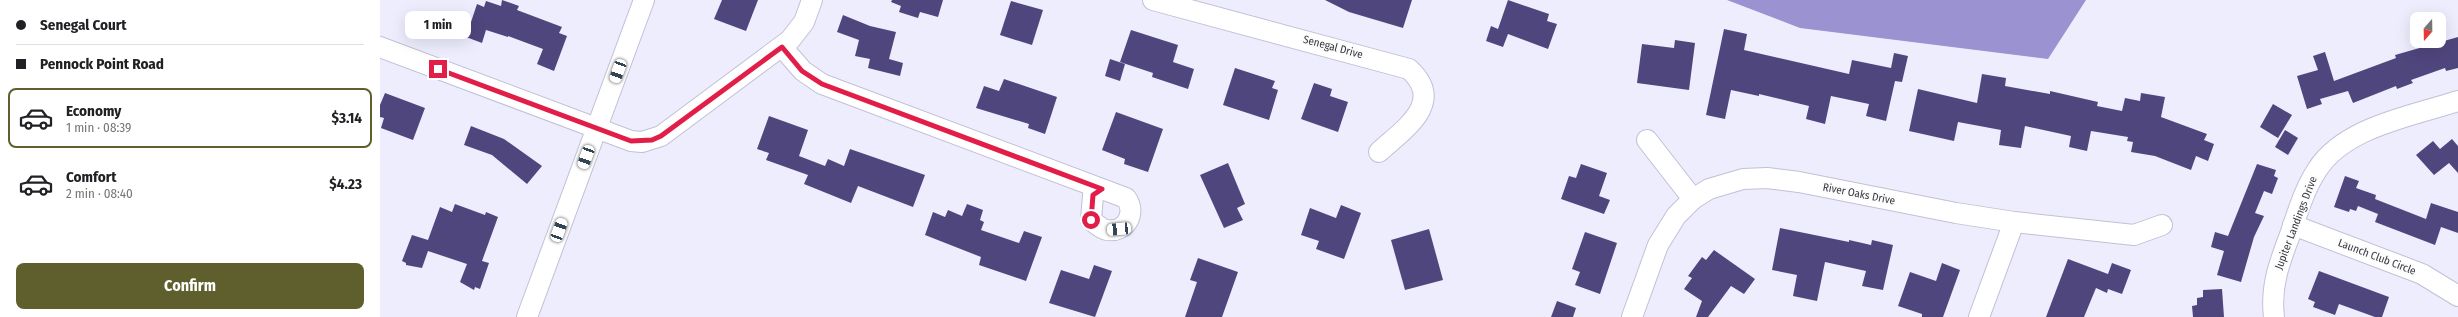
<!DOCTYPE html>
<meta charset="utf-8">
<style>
body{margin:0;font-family:"Fira Sans Condensed",sans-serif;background:#f2f2f2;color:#202124;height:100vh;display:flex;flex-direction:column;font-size:15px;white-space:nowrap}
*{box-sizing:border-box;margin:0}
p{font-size:13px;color:#757577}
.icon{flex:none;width:22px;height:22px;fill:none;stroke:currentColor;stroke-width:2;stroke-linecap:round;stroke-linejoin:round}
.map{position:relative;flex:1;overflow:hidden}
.details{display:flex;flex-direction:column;background:#fff;width:380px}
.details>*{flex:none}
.guide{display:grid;align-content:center;height:88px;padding:0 16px;background:#fff}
.needle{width:26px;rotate:200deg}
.controls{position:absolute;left:2030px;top:12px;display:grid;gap:8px}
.controls a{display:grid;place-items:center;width:36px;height:36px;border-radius:8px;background:#fff;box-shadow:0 4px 16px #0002;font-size:20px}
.end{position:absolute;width:18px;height:18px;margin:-9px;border:5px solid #e11d48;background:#fff;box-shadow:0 0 0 2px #fff}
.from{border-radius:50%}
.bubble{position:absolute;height:28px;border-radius:8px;background:#fff;box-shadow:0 4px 16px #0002;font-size:13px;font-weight:700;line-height:28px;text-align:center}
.car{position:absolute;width:12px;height:24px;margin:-12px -6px;border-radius:5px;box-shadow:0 0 3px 1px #0007;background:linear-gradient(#fff 24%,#345 0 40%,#fff 0 76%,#345 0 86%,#fff 0)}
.guide b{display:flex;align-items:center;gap:14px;height:38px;font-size:15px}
.guide b+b{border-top:1px solid #e0e0e0}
.guide i{width:10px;height:10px;background:#202124}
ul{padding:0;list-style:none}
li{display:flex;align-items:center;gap:12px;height:60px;margin:0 8px 6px;padding:0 8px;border:2px solid transparent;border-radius:8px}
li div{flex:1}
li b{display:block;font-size:15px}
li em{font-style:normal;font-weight:700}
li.current{border-color:#5e5f2c}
li>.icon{width:36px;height:36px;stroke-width:1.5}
.button{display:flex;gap:8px;margin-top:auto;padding:8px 16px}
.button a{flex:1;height:46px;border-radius:8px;background:#5e5f2c;color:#fff;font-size:16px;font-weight:700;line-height:46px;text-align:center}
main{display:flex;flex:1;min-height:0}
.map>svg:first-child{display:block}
.water{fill:#9b93d1}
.building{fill:#50467e}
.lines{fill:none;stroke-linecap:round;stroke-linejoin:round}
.minor-casing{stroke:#c2c0d5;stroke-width:22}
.minor{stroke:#fff;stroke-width:20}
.route{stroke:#e11d48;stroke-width:5}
.labels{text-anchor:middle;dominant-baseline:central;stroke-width:4;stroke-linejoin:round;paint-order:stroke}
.street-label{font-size:11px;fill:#383840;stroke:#fcfcfc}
</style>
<main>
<section class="details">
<div class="guide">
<b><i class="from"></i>Senegal Court</b>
<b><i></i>Pennock Point Road</b>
</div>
<ul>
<li class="current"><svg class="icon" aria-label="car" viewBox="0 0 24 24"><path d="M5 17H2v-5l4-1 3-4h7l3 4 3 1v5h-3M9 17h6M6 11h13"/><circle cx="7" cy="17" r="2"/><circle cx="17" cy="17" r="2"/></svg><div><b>Economy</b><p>1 min · 08:39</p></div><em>$3.14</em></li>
<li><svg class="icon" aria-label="car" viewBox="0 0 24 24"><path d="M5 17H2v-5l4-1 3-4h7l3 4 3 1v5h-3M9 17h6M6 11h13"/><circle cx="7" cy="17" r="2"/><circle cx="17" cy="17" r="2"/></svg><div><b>Comfort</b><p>2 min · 08:40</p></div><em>$4.23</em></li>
</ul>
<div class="button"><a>Confirm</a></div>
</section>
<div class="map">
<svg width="2078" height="317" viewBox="0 0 2078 317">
<rect width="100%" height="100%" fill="#eeedfe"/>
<polygon class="water" points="1347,0 1706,0 1668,59 1420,28"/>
<g class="building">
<polygon points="122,0 139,6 137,10 182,27 179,33 187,36 174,71 157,64 163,49 128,36 128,37 106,30 102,43 86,37 97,4 104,7 106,1 121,6"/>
<polygon points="342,0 378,0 366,31 334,19"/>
<polygon points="512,0 563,0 558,17 540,12 538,18 519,12 521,6 511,2"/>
<polygon points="945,0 1032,0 1023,28 969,12"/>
<polygon points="1128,0 1169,14 1167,21 1177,24 1168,49 1128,34 1123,47 1106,41 1111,26 1118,29"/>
<polygon points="631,1 663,10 652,45 620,35"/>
<polygon points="463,15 490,26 516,32 509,59 523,63 520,76 488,68 490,59 475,56 479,40 457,32"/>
<polygon points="1344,29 1367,34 1364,50 1469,74 1472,60 1511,68 1514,53 1528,56 1522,82 1515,81 1506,121 1486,116 1489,104 1451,96 1445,124 1426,119 1429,106 1379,94 1379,96 1351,90 1345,119 1326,115"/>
<polygon points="751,30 798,45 793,62 814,69 808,89 772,77 773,73 740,62"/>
<polygon points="2078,37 2078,68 2066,71 2065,68 2031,80 2033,83 2017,89 2016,86 1973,103 1968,91 1940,99 1942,104 1927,109 1917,76 1938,70 1933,56 1945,52 1954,81 2016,58 2015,55"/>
<polygon points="1295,40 1315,43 1309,90 1257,83 1262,44 1294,48"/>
<polygon points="730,59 745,64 740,81 725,76"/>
<polygon points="855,68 895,81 892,88 898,90 889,120 843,105"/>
<polygon points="1602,74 1626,78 1625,86 1670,94 1670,91 1718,102 1717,106 1742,111 1745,98 1760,101 1761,93 1785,97 1781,117 1827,134 1824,140 1834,144 1828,161 1816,156 1811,170 1775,156 1751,152 1753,142 1747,141 1748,137 1711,131 1707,151 1689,147 1691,136 1645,126 1641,148 1619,145 1621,130 1578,122 1574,141 1529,131 1538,89 1597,103"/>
<polygon points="624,79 677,97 665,134 648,128 649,124 596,108 604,86 619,91"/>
<polygon points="934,83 952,89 950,96 968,102 958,132 921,119"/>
<polygon points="5,93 45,108 33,140 1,128 4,118 0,117 0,105"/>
<polygon points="1893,104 1912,115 1898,138 1880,127"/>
<polygon points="736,112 783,129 768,172 744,164 745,159 722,150"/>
<polygon points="389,116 428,130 419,156 445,166 448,159 464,166 470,149 545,175 533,207 478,186 471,203 424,184 428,175 386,160 389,153 377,149"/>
<polygon points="91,126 124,139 162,166 147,184 112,155 84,145"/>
<polygon points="1905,130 1918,138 1908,155 1895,147"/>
<polygon points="2072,139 2078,146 2078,173 2069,163 2054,175 2036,155 2053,141 2060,149"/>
<polygon points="848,163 865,204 857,208 863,220 844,228 820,175"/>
<polygon points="1201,164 1227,173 1219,196 1230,200 1224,214 1181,199 1189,176 1196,178"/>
<polygon points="1877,164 1896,170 1894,176 1898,178 1892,194 1884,191 1875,213 1884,216 1874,237 1861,282 1837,275 1844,251 1831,247 1835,232 1848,236"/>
<polygon points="1965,176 1979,181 1976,188 1996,195 1995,199 2046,219 2051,203 2078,212 2078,233 2061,227 2055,245 1995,222 1998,214 1978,206 1976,211 1970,209 1969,212 1954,207"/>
<polygon points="75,204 105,215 106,212 118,217 102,261 109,263 100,289 95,287 94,290 80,282 87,264 48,251 42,268 26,265 26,263 22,261 32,235 48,240 60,207 72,212"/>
<polygon points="587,204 603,210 600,220 604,222 601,230 639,243 644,231 662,237 646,281 599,265 601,257 545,235 553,212 565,217 568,210 582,216"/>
<polygon points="961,205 981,213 964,259 936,249 939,241 921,235 930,208 956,218"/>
<polygon points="1400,228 1469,242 1469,240 1491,245 1492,240 1513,245 1503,290 1482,286 1486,271 1445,262 1437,301 1413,296 1417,275 1392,270"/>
<polygon points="1049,229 1063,280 1025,290 1011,240"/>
<polygon points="1205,232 1237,243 1220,294 1195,285 1200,272 1192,269"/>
<polygon points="1334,250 1375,279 1364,294 1351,286 1328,317 1316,317 1322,301 1304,289 1312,278 1308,276 1322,257 1326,260"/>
<polygon points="818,258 858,272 842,317 805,317 817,282 810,280"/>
<polygon points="1688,259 1728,274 1732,263 1751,270 1742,294 1728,289 1727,293 1716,288 1704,317 1666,317"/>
<polygon points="1562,263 1580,270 1563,317 1542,317 1542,314 1518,306 1530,272 1556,281"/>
<polygon points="714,265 732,271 715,317 669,303 681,270 709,279"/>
<polygon points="1939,271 2009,297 2002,317 1995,317 1959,304 1955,315 1933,307 1935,302 1928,299"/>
<polygon points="1842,289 1844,317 1813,317 1812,306 1817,305 1817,298 1823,297 1823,290"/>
<polygon points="1177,301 1196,308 1193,317 1171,317"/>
</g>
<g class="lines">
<defs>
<g id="minor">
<path d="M773 0 1029 69C1066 103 1024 129 999 152"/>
<polyline points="0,47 251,141 262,142 281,136 410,40 424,22 432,0"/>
<path d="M402 47 423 71 442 84 746 198C757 213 746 233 727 230 721 229 716 224 711 220L713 195 722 189"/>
<polyline points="1267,140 1313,199"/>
<polyline points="1913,225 2042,274 2078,296"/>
<polyline points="147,317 264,0"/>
<polyline points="1252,317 1278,245 1296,216 1313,199 1329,189 1363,179 1387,178 1419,182 1576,213 1634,222 1754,235 1782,225"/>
<polyline points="1599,317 1634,222"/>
<path d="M1894 317C1890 286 1900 261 1911 232 1918 211 1925 188 1937 170 1964 127 2032 116 2078 101"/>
</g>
</defs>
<use href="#minor" class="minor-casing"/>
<use href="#minor" class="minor"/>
</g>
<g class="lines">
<polyline class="route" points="58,69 251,141 272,140 281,136 402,47 422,71 442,84 722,189 713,195 711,220"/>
</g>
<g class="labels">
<g class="street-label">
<text transform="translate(953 47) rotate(15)">Senegal Drive</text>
<text transform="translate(1479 194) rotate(11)">River Oaks Drive</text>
<text transform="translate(1916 223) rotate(-69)">Jupiter Landings Drive</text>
<text transform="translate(1997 257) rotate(21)">Launch Club Circle</text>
</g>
</g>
</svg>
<div class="controls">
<a><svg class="needle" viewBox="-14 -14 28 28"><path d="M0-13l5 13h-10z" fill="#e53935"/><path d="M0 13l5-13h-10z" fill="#757577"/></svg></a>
</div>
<i class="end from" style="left:711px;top:220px"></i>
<i class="end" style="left:58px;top:69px"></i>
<div class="bubble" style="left:25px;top:11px;width:66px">1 min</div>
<i class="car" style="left:238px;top:71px;rotate:200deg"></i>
<i class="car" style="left:206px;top:157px;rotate:200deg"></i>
<i class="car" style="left:739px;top:229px;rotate:265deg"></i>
<i class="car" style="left:179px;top:230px;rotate:20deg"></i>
</div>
</main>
